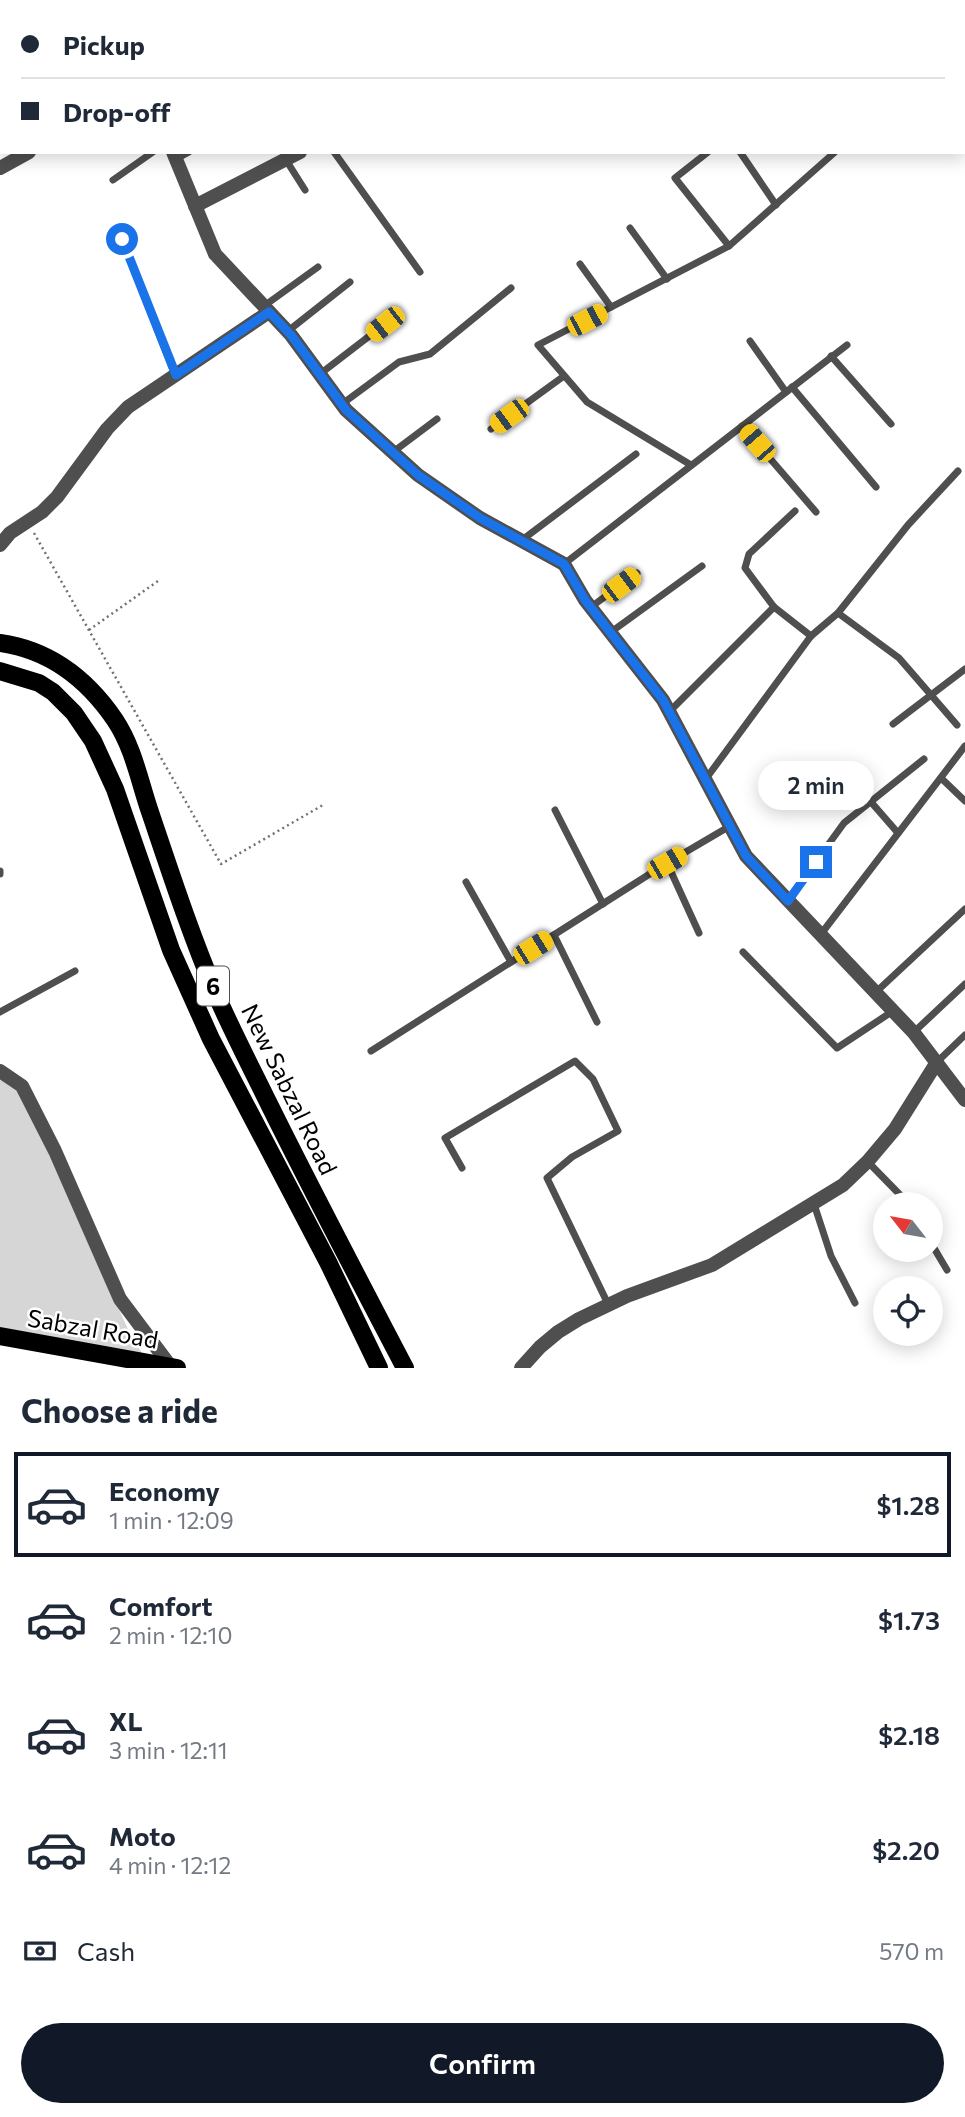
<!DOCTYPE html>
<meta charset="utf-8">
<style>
body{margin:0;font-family:Commissioner,sans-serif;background:#f2f2f3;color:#1f2937;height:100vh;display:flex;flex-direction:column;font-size:26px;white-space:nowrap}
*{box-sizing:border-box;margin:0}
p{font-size:23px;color:#747a83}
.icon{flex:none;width:38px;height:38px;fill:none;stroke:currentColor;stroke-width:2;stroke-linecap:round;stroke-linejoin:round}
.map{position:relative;height:1368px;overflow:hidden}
.side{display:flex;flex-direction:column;background:#fff;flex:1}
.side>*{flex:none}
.banner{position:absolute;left:0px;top:0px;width:966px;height:154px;box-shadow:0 4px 18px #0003;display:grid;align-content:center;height:154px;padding:0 21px;background:#fff}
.needle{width:46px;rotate:301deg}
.controls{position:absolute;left:873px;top:1192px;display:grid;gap:14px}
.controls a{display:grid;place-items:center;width:70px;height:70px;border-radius:50%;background:#fff;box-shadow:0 4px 18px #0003;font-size:35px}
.end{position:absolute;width:32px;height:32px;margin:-16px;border:9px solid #1a73e8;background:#fff;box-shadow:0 0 0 4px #fff}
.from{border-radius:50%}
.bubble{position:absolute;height:49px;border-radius:24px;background:#fff;box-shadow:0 4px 18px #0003;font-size:23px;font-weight:600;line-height:49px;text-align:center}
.car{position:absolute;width:21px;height:42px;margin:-21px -10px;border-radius:9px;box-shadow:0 0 5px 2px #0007;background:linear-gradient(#f5c518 24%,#345 0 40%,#f5c518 0 76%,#345 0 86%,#f5c518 0)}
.banner b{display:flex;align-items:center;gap:24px;height:66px;font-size:26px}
.banner b+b{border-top:2px solid #e0e1e3}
.banner i{width:18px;height:18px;background:#1f2937}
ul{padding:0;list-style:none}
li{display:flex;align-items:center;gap:21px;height:105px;margin:0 14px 10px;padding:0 7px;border:4px solid transparent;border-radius:0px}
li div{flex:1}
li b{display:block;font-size:26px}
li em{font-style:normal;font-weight:600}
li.on{border-color:#111827}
li>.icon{width:63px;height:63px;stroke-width:1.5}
h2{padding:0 21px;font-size:32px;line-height:84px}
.pay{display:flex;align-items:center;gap:18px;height:77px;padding:0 21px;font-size:26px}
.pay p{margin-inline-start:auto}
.cta{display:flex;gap:14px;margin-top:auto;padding:14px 21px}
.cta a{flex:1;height:80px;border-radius:42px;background:#111827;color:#fff;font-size:28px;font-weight:600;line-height:80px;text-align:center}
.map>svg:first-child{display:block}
.green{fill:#d6d6d6}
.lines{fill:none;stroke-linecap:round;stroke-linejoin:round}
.path{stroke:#717171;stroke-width:2.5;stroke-dasharray:2 3.5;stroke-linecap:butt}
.service{stroke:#4f4f4f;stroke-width:7}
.minor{stroke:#4f4f4f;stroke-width:14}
.primary{stroke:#000;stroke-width:18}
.route{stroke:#1a73e8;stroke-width:9}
.labels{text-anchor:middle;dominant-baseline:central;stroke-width:5;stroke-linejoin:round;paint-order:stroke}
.shield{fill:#fff;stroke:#4c4c4c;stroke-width:2}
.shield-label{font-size:23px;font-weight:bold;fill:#000}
.street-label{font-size:24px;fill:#000;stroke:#fff}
</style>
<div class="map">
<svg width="965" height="1368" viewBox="0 0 965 1368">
<rect width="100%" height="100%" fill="#fff"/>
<polygon class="green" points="0,1079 22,1095 127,1327 146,1360 0,1338"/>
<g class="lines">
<g class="path">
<polyline points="34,533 221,864 323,805"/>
<polyline points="89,630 158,581"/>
</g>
<g class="service">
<polyline points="227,0 228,2"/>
<polyline points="318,0 319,2"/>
<polyline points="408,0 408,2"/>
<polyline points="491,0 492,2"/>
<polyline points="890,0 892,2"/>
<polyline points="326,2 330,0"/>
<polyline points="964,9 965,9"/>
<polyline points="0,30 2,30"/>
<polyline points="964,98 965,97"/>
<polyline points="334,152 420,272"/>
<polyline points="708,152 675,178 729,246"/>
<polyline points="740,152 776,205"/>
<polyline points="176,159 189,152"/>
<polyline points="286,160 305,190"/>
<polyline points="113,180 153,152"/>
<polyline points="630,228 667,279"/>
<polyline points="122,239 175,375"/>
<polyline points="580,264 611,307"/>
<polyline points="264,306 318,267"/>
<polyline points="288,331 350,282"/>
<polyline points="750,341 786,392"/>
<polyline points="831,356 891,424"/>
<polyline points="320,374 385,324"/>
<polyline points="792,387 876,487"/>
<polyline points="342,404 399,362 430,354 511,288"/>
<polyline points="742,426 816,512"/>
<polyline points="491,429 564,376"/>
<polyline points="393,452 437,419"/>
<polyline points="691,465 587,402 538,345 729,246 835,152"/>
<polyline points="795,511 749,554 745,568 774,607 811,636"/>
<polyline points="522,540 636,454"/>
<polyline points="564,564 847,345"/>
<polyline points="591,607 637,573"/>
<polyline points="838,613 899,658 957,725"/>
<polyline points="611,632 702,566"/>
<polyline points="669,712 774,607"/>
<polyline points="893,724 965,669"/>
<polyline points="941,778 965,801"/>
<polyline points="705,780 811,636 838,613 908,525 958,471"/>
<polyline points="871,802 898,833"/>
<polyline points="555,810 603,904"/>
<polyline points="667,863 699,933"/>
<polyline points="0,871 0,874"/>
<polyline points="466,882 511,962"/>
<polyline points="788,900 844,823 924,759"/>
<polyline points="821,934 965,746"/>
<polyline points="554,935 597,1022"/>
<polyline points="743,952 837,1048 893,1011"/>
<polyline points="876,992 965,909"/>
<polyline points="0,1012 75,971"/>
<polyline points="914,1032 965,984"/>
<polyline points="371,1051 667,863 730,826"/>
<polyline points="937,1062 965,1035"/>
<polyline points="868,1162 909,1204"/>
<polyline points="462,1168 445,1138 575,1061 593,1079 618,1131 572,1157 547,1178 608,1304"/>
<polyline points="814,1204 831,1256 855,1303"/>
<polyline points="931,1243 947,1270"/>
</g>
<g class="minor">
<polyline points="99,0 99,2"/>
<polyline points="532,2 534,0"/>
<polyline points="173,152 215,254 291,335 346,410 418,475 480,518 564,564 585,600 663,700 746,856 914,1033 965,1100"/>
<polyline points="0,168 29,152"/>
<polyline points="195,206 300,152"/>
<polyline points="0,545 10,533 42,512 57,497 107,429 128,407 269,312"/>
<polyline points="0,1071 22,1086 55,1151 120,1299 171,1367"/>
<polyline points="521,1368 540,1347 558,1332 579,1319 627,1296 712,1265 843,1185 868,1161 895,1129 937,1062"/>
</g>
<g class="primary">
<path d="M0 643C50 650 87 679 115 720 133 747 139 779 149 809 170 871 190 933 216 994 232 1031 251 1067 269 1104 313 1193 359 1280 405 1368"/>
<polyline points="0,671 39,683 53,692 74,713 93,741 115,789 171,950 211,1039 328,1262 379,1368"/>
<polyline points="0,1336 177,1368"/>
</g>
</g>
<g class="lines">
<polyline class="route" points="122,239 176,375 269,312 291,335 346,410 418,475 480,518 564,564 585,600 663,700 746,856 788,901 816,862"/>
</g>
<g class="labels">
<rect class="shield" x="197" y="966.5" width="32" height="39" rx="5"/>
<g class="shield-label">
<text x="213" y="986">6</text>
</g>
<g class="street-label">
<text transform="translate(290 1089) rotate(64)">New Sabzal Road</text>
<text transform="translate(93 1328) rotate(10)">Sabzal Road</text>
</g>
</g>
</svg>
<div class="controls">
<a><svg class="needle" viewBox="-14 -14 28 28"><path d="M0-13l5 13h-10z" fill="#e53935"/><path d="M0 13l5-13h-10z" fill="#747a83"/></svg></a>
<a><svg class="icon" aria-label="locate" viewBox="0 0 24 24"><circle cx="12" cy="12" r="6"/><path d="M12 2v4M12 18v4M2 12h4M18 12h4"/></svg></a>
</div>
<i class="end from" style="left:122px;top:239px"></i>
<i class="end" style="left:816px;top:862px"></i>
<div class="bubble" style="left:758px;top:761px;width:116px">2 min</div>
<i class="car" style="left:587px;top:320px;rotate:63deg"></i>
<i class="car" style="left:385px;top:324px;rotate:232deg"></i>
<i class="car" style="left:509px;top:416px;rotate:234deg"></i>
<i class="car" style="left:757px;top:443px;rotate:319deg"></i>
<i class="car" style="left:621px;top:585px;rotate:53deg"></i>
<i class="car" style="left:667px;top:863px;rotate:60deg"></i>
<i class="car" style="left:533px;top:948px;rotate:58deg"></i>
<div class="banner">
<b><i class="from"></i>Pickup</b>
<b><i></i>Drop-off</b>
</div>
</div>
<section class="side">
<h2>Choose a ride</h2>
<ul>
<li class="on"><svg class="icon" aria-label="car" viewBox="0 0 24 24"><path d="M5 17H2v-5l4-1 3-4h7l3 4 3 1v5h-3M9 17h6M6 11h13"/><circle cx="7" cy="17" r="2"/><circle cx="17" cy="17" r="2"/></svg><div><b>Economy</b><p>1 min · 12:09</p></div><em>$1.28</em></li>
<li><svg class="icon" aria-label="car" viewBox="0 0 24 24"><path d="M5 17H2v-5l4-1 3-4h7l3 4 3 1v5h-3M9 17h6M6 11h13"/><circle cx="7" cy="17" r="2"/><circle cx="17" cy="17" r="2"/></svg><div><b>Comfort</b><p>2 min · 12:10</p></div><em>$1.73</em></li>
<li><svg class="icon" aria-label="car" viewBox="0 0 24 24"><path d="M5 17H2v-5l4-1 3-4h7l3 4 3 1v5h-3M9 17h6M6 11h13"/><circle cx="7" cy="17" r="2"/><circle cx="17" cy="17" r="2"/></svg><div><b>XL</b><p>3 min · 12:11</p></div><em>$2.18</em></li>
<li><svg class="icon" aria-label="car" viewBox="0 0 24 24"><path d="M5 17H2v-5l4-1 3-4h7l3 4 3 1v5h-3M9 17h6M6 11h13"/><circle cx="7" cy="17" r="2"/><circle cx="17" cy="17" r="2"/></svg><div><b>Moto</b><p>4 min · 12:12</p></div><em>$2.20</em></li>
</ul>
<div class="pay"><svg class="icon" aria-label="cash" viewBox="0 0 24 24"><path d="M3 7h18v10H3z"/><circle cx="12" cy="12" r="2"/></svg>Cash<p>570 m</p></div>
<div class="cta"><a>Confirm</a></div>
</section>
